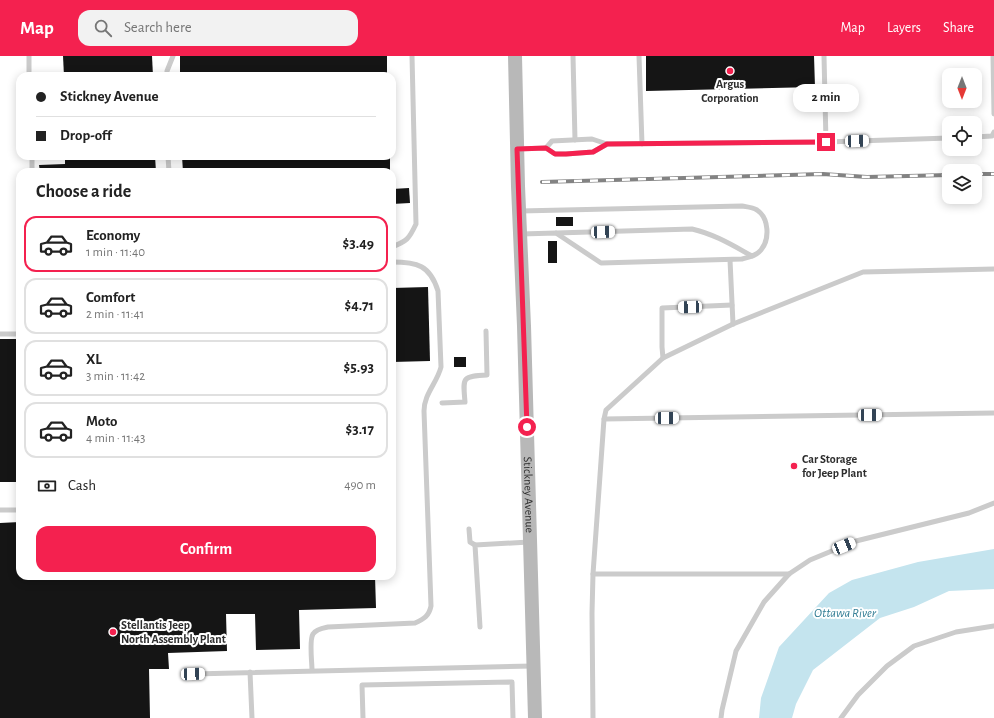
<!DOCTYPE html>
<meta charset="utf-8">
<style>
body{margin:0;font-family:"Alegreya Sans",sans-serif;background:#f2f2f2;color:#222;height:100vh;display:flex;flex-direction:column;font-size:15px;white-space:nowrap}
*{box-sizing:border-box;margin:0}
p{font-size:13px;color:#767676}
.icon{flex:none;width:22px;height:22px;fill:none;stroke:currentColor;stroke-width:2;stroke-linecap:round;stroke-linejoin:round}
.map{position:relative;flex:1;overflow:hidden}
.panel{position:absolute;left:16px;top:112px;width:380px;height:412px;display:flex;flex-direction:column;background:#fff;border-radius:12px;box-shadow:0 2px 10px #0003}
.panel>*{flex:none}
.guide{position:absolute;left:16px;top:16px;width:380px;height:88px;border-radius:12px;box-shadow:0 2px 10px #0003;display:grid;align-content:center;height:88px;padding:0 20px;background:#fff}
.needle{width:26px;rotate:180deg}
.buttons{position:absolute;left:942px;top:12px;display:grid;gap:8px}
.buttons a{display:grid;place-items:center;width:40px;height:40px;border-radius:8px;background:#fff;box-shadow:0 2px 10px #0003;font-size:20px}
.end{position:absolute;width:18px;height:18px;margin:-9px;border:5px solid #f4214f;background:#fff;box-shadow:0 0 0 2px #fff}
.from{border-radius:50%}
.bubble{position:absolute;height:28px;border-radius:12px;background:#fff;box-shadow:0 2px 10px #0003;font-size:13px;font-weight:700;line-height:28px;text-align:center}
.car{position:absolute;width:12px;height:24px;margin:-12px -6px;border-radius:5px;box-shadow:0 0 3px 1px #0007;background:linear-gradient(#fff 24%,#345 0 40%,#fff 0 76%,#345 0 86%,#fff 0)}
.guide b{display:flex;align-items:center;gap:14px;height:38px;font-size:15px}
.guide b+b{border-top:1px solid #e0e0e0}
.guide i{width:10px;height:10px;background:#222}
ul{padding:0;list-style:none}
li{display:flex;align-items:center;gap:12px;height:56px;margin:0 8px 6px;padding:0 12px;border:2px solid #e0e0e0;border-radius:12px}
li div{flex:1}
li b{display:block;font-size:15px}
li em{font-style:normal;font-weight:700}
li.on{border-color:#f4214f}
li>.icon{width:36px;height:36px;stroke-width:1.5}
h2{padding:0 20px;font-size:18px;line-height:48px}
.pay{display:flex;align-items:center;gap:10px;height:44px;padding:0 20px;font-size:15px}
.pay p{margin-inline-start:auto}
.action{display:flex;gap:8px;margin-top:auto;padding:8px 20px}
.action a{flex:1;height:46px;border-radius:12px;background:#f4214f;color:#fff;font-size:16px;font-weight:700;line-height:46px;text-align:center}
header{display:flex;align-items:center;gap:24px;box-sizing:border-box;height:56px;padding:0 20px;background:#f4214f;color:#fff}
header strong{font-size:19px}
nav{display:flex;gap:22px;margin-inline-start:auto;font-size:14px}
.search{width:280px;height:36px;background:#f2f2f2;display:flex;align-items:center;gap:10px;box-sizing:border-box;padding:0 14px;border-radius:12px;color:#767676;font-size:15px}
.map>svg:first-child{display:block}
.water{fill:#c4e4ee}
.building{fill:#151515}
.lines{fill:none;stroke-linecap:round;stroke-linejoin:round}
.lane{stroke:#cbcbcb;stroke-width:5}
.secondary{stroke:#b8b8b8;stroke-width:14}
.rail-casing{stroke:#838383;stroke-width:4}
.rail{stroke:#fff;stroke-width:2.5;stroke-dasharray:8;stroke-linecap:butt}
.route{stroke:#f4214f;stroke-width:5}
.poi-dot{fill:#f4214f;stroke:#fff;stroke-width:1.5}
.labels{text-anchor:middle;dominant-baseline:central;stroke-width:4;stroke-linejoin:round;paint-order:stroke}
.poi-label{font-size:12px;font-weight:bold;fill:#2e2e2e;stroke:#fff;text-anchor:start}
.street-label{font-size:12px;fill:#2e2e2e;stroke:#fff}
.water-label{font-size:13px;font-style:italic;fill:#357f96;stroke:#fff}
</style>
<header>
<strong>Map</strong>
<div class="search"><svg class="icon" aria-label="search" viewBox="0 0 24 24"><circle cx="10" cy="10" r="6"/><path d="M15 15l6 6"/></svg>Search here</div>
<nav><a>Map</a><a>Layers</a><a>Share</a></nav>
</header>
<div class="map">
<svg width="994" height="662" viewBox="0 0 994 662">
<rect width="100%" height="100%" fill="#fff"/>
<polygon class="water" points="994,493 994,533 949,535 914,551 880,562 813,614 796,648 792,662 759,662 761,642 779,591 829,537 852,524 918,506"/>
<g class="building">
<polygon points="63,0 152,0 153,20 64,20"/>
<rect x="180" y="0" width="207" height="20"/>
<polygon points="646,0 814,0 815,31 646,35"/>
<polygon points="65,100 155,100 156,116 40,116 39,109 65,108"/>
<polygon points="182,100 390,100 390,116 183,116"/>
<polygon points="409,132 410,147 392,148 392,133"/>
<rect x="556" y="161" width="17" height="9"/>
<rect x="548" y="185" width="9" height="22"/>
<polygon points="428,231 430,305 392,306 392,232"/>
<rect x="0" y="283" width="20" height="143"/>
<rect x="454" y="301" width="12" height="10"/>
<polygon points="20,466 20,520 375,520 376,552 299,554 300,593 256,594 255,558 226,558 227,595 168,597 169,613 149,613 150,662 0,662 0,467"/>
</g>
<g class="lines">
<g class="lane">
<polyline points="29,0 29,20"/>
<polyline points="573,0 575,84"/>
<polyline points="639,0 642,88"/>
<polyline points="824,0 826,86"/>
<polyline points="993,0 994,58"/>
<polyline points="167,20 167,15 173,0"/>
<polyline points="975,81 992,80 994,76"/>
<polyline points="546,92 552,85 592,83 607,88 826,86 949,82"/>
<polyline points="518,93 546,92 555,98 566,98 593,96 607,88"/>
<polyline points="32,100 32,116"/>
<polyline points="168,100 169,116"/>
<path d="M520 155 742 150C747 151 752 151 757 154 769 162 770 183 761 194 756 200 749 201 742 203L601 207 556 177 521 178"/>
<path d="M556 177 692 173C714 178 732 189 752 200"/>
<path d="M392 191C407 185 409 183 416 168L412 0"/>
<polyline points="730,204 733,268"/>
<polyline points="0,278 20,278"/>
<polyline points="663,302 662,291 662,252 732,249"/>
<path d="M442 347 465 346C463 322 461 320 487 319L486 275"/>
<polyline points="604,363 994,357"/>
<polyline points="0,454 20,454"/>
<polyline points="469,473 470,486 475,489"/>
<polyline points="593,518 789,518"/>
<polyline points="480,571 475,489 529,486"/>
<path d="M312 614C312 606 309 584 313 578 316 573 323 572 328 571L415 567C424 563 429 560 431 550L424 355C424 338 437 327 441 311L438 235C430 209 417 206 392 206"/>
<polyline points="250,616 252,662"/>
<polyline points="193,618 533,610"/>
<polyline points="363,662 362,629 512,626 513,662"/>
<polyline points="593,662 592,557 593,518 604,363 606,354 663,302 733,268 863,216 994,213"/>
<polyline points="721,662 722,654 736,595 764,546 789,518 810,504 856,485 969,457 994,447"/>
<polyline points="841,662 858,639 887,610 914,590 956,576 994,570"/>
</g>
<path class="secondary" id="s1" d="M515 0 518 130 524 270 535 662"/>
<defs>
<g id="rail">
<polyline points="975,118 994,118"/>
<polyline points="542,126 823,118 867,121 949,119"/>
</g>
</defs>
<use href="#rail" class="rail-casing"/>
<use href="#rail" class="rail"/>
</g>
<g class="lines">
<polyline class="route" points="527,371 517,93 546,92 555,98 566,98 593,96 607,88 826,86"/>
</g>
<g class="poi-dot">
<circle cx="730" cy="15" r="4"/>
<circle cx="794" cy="410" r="4"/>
<circle cx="113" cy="576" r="4"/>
</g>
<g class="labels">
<g class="poi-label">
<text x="730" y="28" text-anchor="middle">Argus<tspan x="730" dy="14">Corporation</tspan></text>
<text x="802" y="403">Car Storage<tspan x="802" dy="14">for Jeep Plant</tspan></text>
<text x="121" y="569">Stellantis Jeep<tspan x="121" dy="14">North Assembly Plant</tspan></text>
</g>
<g class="street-label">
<text stroke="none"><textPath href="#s1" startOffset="439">Stickney Avenue</textPath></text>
</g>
<g class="water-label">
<text x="845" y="557">Ottawa River</text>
</g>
</g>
</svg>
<div class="buttons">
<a><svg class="needle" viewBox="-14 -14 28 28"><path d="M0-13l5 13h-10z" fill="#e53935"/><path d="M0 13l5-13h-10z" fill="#767676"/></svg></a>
<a><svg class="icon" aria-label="locate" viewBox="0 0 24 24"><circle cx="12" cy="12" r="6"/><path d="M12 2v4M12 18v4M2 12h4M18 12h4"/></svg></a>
<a><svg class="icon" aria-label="layers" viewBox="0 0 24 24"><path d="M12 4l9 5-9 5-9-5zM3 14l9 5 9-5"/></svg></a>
</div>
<i class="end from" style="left:527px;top:371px"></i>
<i class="end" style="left:826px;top:86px"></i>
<div class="bubble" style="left:793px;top:28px;width:66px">2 min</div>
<i class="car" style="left:857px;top:85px;rotate:88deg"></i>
<i class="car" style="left:603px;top:176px;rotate:88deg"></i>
<i class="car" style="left:690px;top:251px;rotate:268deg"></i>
<i class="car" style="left:870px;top:359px;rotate:89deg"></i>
<i class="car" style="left:667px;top:362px;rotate:89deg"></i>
<i class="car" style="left:844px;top:490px;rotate:68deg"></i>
<i class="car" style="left:193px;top:618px;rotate:88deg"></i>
<div class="guide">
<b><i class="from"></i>Stickney Avenue</b>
<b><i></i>Drop-off</b>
</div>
<section class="panel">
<h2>Choose a ride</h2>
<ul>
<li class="on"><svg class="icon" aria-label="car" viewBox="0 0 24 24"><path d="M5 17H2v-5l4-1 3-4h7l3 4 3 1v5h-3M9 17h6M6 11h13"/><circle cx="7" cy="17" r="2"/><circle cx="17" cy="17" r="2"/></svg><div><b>Economy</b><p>1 min · 11:40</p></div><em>$3.49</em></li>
<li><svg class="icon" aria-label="car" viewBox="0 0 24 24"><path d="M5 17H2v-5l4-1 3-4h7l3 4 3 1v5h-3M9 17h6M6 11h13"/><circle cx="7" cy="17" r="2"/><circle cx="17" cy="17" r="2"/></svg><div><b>Comfort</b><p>2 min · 11:41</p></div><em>$4.71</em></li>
<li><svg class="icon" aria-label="car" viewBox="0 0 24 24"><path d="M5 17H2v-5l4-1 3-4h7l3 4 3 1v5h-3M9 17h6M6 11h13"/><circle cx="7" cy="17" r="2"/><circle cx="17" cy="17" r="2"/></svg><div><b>XL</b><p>3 min · 11:42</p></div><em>$5.93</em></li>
<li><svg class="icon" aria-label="car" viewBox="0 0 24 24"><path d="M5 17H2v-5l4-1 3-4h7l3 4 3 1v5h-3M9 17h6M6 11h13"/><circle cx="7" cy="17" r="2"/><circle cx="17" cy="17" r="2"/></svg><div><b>Moto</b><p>4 min · 11:43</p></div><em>$3.17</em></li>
</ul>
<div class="pay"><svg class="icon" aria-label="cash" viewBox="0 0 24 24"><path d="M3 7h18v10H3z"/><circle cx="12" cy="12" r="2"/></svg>Cash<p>490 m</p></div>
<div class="action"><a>Confirm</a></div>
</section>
</div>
